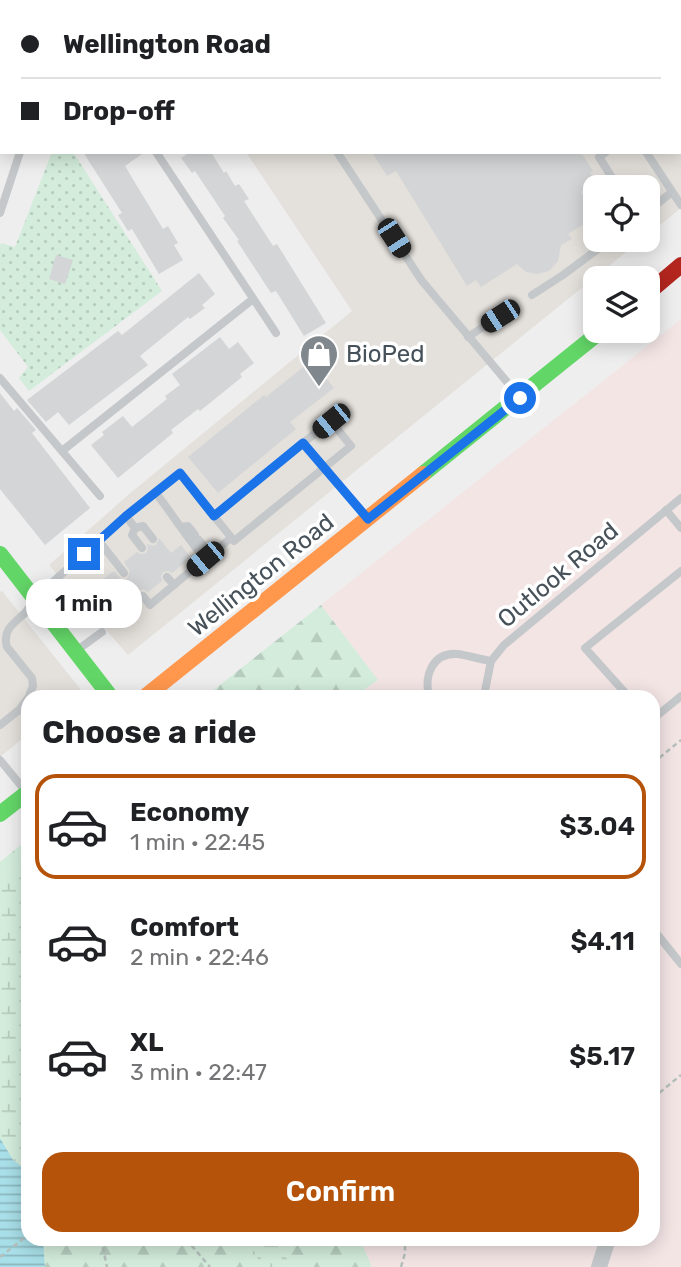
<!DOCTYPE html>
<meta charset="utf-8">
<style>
body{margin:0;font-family:Rubik,sans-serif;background:#f2f2f2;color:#202124;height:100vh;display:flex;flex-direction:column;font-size:26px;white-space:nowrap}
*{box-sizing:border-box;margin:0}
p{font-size:23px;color:#757577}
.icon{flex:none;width:38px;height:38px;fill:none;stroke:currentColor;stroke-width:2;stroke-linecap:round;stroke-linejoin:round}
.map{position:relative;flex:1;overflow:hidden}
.side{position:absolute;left:21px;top:690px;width:639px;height:556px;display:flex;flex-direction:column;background:#fff;border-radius:21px;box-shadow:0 4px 18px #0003}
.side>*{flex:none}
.top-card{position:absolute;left:0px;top:0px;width:682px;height:154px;box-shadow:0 4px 18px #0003;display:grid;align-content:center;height:154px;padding:0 21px;background:#fff}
.tools{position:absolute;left:583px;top:175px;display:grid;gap:14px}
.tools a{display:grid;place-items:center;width:77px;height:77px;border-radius:14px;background:#fff;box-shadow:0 4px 18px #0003;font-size:35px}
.end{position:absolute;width:32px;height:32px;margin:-16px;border:9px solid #1a73e8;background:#fff;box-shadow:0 0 0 4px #fff}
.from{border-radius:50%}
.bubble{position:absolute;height:49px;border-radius:21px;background:#fff;box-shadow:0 4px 18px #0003;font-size:23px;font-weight:600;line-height:49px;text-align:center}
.car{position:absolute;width:21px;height:42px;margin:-21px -10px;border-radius:9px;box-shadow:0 0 5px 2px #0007;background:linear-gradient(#222 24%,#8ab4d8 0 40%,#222 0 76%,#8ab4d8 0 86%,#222 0)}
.top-card b{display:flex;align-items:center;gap:24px;height:66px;font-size:26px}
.top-card b+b{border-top:2px solid #e0e0e0}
.top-card i{width:18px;height:18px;background:#202124}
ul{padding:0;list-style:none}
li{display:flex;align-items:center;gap:21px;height:105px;margin:0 14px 10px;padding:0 7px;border:4px solid transparent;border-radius:21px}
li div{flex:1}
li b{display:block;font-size:26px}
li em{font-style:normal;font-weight:600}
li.on{border-color:#b45309}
li>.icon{width:63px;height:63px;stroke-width:1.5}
h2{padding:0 21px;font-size:32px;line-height:84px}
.primary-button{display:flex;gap:14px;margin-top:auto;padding:14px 21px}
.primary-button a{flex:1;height:80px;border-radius:21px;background:#b45309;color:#fff;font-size:28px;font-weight:600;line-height:80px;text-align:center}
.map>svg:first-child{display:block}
.commercial{fill:#e4e1dc}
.medical{fill:#f4e5e5}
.forest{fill:url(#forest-firs)}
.wetland{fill:url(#wetland-marsh)}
.park{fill:url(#park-dots)}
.water{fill:url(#water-rules)}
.building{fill:#d4d5d6}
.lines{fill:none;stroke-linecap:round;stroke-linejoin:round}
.path{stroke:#b5c0bc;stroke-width:2.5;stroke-dasharray:5 3.5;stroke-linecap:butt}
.lane{stroke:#c5c8ca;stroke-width:8}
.street{stroke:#c5c8ca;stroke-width:16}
.fast{stroke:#63d668;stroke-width:16}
.slow{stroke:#ff974d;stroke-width:16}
.jam{stroke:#b3261e;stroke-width:16}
.route{stroke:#1a73e8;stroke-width:9}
.labels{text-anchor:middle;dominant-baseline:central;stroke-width:7;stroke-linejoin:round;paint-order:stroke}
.poi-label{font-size:24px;fill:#465159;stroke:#fff;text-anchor:start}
.street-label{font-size:24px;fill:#465159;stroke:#fff}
</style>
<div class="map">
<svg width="681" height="1267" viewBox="0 0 681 1267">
<defs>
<pattern id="forest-firs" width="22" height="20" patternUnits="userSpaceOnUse" patternTransform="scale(1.75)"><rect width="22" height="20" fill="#d3ecdb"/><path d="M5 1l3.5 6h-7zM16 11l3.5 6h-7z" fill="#b6ccbe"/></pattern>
<pattern id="wetland-marsh" width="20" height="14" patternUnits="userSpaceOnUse" patternTransform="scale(1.75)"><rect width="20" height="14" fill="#d3ecdb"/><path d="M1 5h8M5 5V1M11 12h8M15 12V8" fill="none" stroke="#b6ccbe"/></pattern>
<pattern id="park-dots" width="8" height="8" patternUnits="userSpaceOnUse" patternTransform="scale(1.75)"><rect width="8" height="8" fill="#d3ecdb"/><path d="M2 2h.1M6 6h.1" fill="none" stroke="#b6ccbe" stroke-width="1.8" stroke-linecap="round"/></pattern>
<pattern id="water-rules" width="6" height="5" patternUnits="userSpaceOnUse" patternTransform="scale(1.75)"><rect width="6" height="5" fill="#a9dfe8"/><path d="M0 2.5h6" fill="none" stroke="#8bb7bf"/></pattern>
</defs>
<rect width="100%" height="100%" fill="#eee"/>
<g class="commercial">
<polygon points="181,0 681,0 681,208 648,235 648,187 595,187 595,240 641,240 128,655 49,565 128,495 352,311 246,152 681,152 681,2 179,2"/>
<polygon points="2,591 81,690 74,696 28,696 28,734 0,757 0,592"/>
</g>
<polygon class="medical" points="681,319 681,1267 372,1267 360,1239 653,1239 653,696 355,696 378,680 321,605"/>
<g class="forest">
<polygon points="321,605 378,680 355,696 309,695 309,696 206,696"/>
<polygon points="28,839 28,857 0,879 0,862"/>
<polygon points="43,1239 239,1239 262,1263 262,1267 45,1267"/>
<polygon points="278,1239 360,1239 372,1267 292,1267 278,1244"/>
</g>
<g class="wetland">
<polygon points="28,857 28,1171 13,1160 0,1138 0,879"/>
<polygon points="239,1239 278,1239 278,1244 292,1267 262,1267 262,1263"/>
</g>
<polygon class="park" points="52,152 73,152 162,291 29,391 19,378 28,367 0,330 0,247 1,243 15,247"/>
<polygon class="water" points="0,1138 13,1160 28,1171 28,1239 43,1239 45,1267 0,1267"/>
<g class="building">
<polygon points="83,152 145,152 125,166 163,229 168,226 178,243 174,245 183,260 159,274 132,229 128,231 118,215 122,213"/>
<polygon points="190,152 211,152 224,173 226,171 235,186 239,184 249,199 244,201 273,246 277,244 326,323 304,336 276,291 271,293 237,241 239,240 223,218 225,216 195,171 192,173 181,158"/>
<polygon points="372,152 581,152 593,171 590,173 594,178 585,185 587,188 581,192 595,215 595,217 568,234 572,239 561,245 558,261 549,271 537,274 526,272 517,264 481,287 476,280 467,286 396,171 387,176"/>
<polygon points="56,255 73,260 65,284 49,279"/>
<polygon points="199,273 215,294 202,305 205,308 190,319 188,317 140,356 148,365 69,425 58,412 46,422 27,400 118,331 122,335"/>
<polygon points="220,337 229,349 238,342 254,363 240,374 242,377 200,411 198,409 171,430 173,433 118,478 91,445 104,435 102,432 123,416 132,427 167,399 165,396 180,385 172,374"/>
<polygon points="312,360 334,388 290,422 296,429 218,493 188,457 264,395 266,397"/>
<polygon points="0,393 14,411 17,408 36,430 32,433 90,508 45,545 0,489"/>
<polygon points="159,538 171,553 181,545 191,558 172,573 168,571 163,572 161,576 162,581 148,592 143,589 138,591 136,596 138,600 118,619 92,587 114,571 121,579 127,579 130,571 124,562 137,552 140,554 145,554 148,550 147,544 153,546 156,545"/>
</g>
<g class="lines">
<g class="path">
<polyline points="653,763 681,740"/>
<polyline points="653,1098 681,1075"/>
<polyline points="101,1239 107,1267"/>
<polyline points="186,1239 210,1267"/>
<polyline points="0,1257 28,1235"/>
<polyline points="401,1267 405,1253 405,1239"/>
</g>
<g class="lane">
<polyline points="243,0 244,2"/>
<polyline points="508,0 509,2"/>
<polyline points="550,0 551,2"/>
<polyline points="156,152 276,333"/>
<polyline points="337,152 422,281 518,395"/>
<polyline points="606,152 599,157 618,187"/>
<polyline points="646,152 681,205"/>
<polyline points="648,211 672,192"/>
<polyline points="0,213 20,152"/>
<polyline points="532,295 563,275 610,240"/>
<polyline points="468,337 515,306"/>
<polyline points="0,378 100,496"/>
<polyline points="303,443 214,516 234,541 351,446 331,421 303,443 366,516"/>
<polyline points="62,451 253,299"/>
<polyline points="666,510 681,528"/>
<polyline points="126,516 135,528 132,535 142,548"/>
<path d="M214 516 180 473 155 492C173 515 187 538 205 559L231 538"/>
<polyline points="182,527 188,526 195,535"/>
<polyline points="135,528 143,526 153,539"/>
<polyline points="199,540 211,555"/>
<polyline points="99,541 124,573"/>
<polyline points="167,577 174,585"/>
<polyline points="143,596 150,605 205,559"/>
<polyline points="76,651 102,632"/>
<path d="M29 696 33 686 32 678 7 647C2 630 14 623 25 613 29 608 32 603 35 598L126 516 155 492"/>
<path d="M429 696C424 676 432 652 458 654 469 656 480 659 491 661"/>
<polyline points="484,696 491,661 504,645 681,498"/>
<polyline points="628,696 585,648 681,571"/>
<polyline points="653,719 681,696"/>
<polyline points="0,725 19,710 28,698"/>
<polyline points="0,760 27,793"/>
<polyline points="653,929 681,964"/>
</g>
<polyline class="street" points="599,1267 608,1239"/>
<g class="fast">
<polyline points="423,474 601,331"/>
<polyline points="0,554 110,696"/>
<polyline points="0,814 28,792"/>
</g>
<polyline class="slow" points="146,696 423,474"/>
<polyline class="jam" points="648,293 681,265"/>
</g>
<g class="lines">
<polyline class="route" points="84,554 126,516 180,473 214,516 303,443 368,519 520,398"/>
</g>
<defs>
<symbol id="shop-pin" viewBox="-11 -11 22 30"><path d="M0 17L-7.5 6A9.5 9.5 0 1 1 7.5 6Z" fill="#81888d" stroke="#fff"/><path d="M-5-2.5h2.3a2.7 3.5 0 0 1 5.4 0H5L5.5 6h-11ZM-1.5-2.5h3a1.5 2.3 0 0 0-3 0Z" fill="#fff"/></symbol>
</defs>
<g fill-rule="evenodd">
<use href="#shop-pin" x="297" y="332" width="44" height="60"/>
</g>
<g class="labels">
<g class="poi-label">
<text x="346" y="354">BioPed</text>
</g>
<g class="street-label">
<text transform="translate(261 575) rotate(-39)">Wellington Road</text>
<text transform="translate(558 575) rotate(-40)">Outlook Road</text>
</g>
</g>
</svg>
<div class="tools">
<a><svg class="icon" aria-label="locate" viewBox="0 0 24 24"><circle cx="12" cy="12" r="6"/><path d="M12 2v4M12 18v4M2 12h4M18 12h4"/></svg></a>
<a><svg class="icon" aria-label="layers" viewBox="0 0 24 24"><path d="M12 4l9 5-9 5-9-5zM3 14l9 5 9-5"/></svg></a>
</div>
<i class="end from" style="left:520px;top:398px"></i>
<i class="end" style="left:84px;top:554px"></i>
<div class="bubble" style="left:26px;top:579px;width:116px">1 min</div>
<i class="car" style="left:394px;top:238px;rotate:147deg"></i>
<i class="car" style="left:500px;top:316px;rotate:237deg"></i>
<i class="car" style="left:331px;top:421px;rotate:231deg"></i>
<i class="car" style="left:205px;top:559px;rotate:230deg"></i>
<div class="top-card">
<b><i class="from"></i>Wellington Road</b>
<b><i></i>Drop-off</b>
</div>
<section class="side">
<h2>Choose a ride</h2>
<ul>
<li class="on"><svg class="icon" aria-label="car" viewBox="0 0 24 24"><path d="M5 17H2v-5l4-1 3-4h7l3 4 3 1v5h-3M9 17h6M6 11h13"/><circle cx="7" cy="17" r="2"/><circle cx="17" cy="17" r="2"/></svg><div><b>Economy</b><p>1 min · 22:45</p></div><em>$3.04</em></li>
<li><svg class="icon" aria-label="car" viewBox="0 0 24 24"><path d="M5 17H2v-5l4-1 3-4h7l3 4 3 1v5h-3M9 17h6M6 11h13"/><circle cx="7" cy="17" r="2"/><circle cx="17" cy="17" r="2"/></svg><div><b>Comfort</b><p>2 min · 22:46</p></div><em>$4.11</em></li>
<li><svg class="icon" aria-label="car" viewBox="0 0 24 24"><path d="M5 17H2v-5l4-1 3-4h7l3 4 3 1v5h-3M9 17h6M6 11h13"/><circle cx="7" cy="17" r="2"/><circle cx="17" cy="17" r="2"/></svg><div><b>XL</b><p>3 min · 22:47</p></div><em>$5.17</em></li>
</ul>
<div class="primary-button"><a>Confirm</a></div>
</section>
</div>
